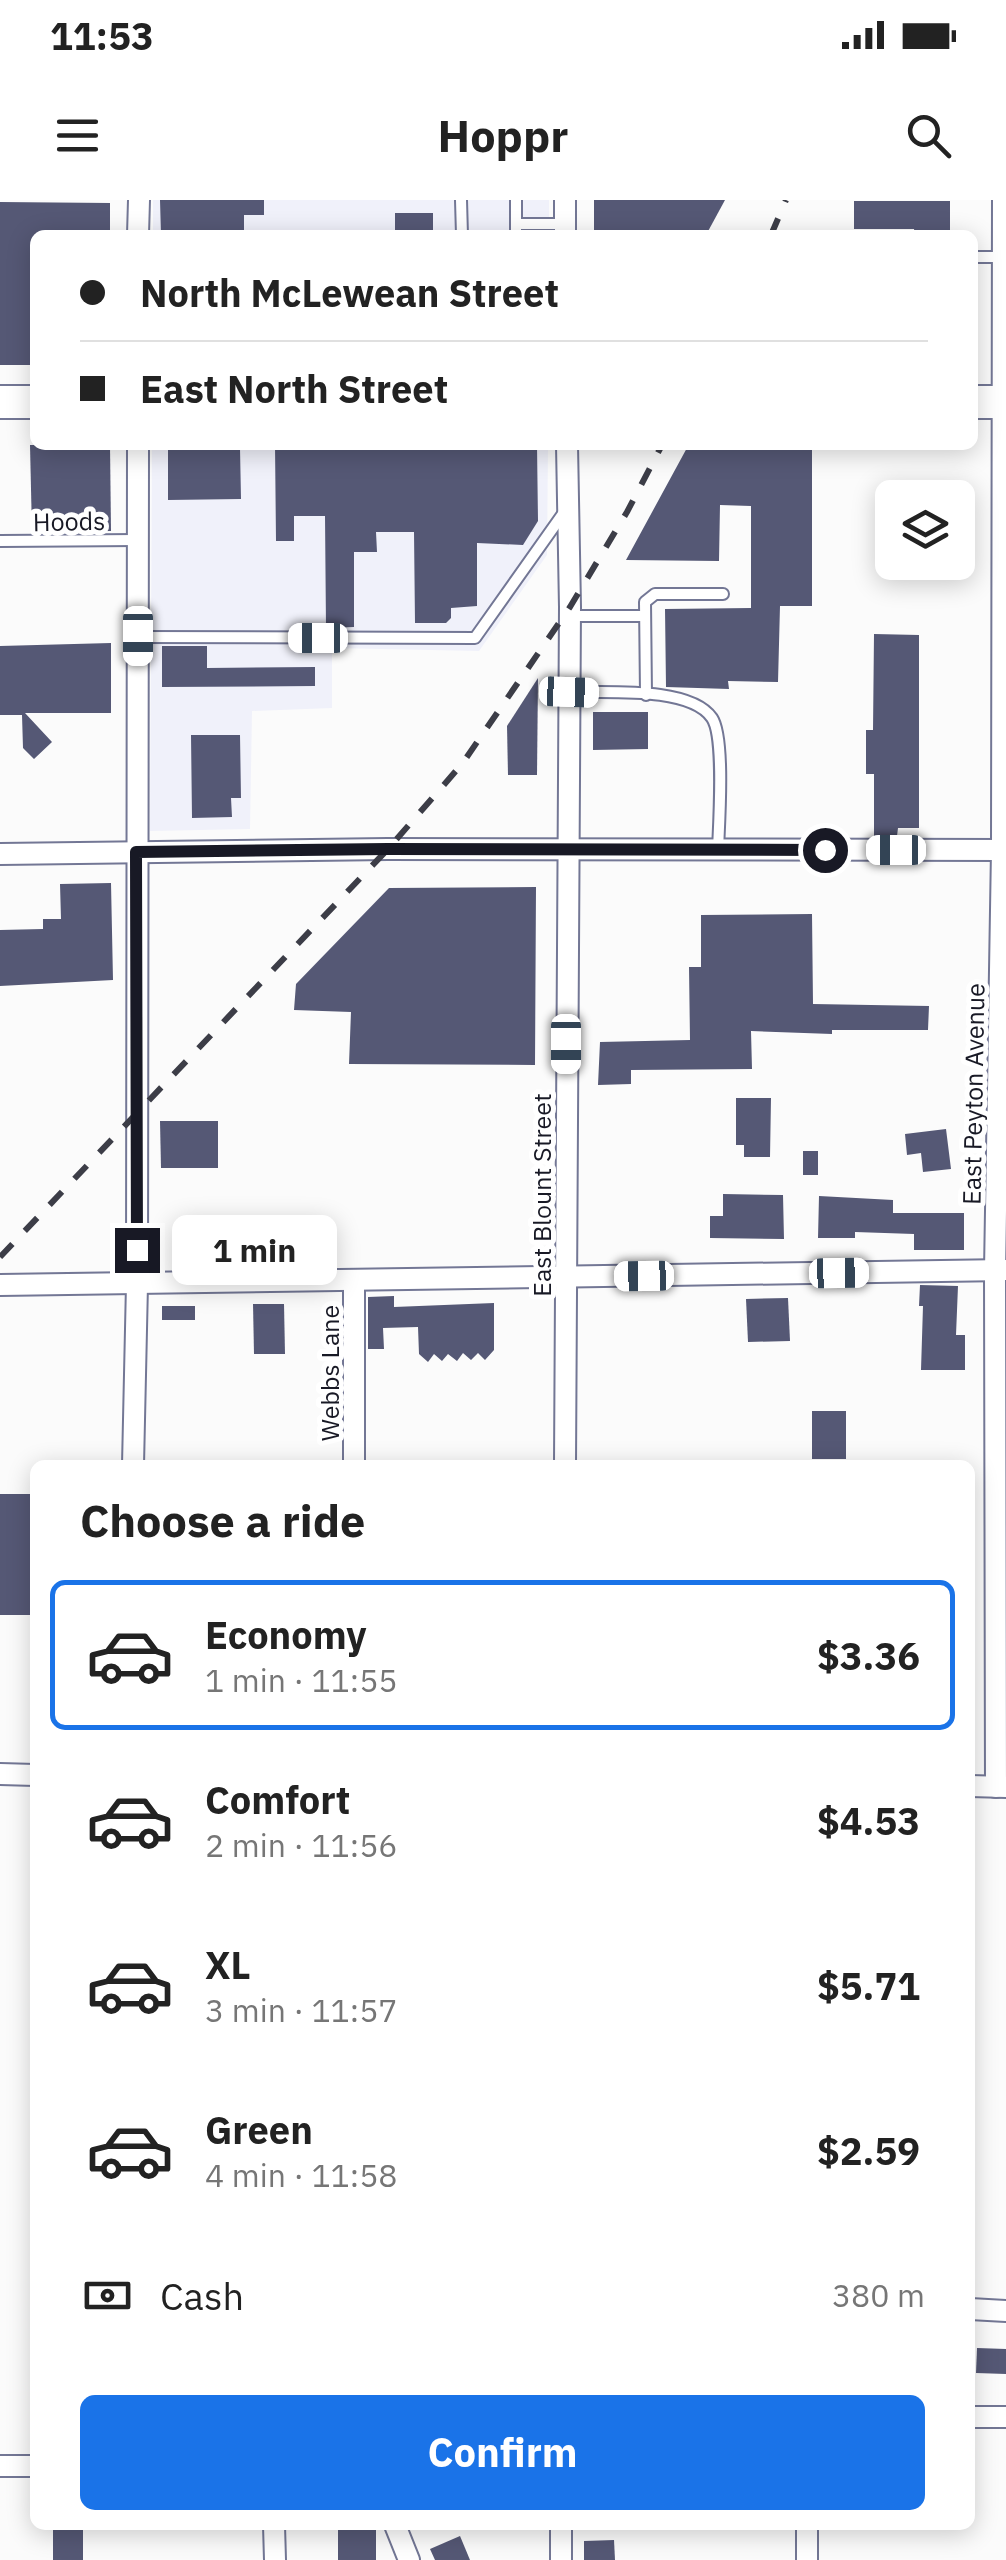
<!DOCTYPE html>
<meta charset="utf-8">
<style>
body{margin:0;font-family:"IBM Plex Sans",sans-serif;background:#f2f2f2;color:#222;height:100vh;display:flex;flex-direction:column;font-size:38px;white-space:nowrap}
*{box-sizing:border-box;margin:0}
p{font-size:32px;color:#767676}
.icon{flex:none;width:55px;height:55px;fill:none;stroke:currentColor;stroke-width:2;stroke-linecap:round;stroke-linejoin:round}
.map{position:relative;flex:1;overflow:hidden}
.sheet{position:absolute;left:30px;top:1260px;width:945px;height:1070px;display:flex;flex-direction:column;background:#fff;border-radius:15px;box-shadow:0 5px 25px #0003}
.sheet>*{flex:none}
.banner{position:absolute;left:30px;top:30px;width:948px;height:220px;border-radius:15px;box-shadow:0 5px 25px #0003;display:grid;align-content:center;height:220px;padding:0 50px;background:#fff}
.fabs{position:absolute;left:875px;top:280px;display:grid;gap:20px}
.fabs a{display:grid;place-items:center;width:100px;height:100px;border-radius:15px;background:#fff;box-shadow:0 5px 25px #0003;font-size:50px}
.end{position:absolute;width:45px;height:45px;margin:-22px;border:12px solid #181925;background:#fff;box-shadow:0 0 0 5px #fff}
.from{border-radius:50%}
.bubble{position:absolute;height:70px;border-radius:15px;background:#fff;box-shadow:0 5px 25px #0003;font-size:32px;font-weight:800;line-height:70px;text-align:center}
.car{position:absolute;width:30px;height:60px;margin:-30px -15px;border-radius:12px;box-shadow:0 0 8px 2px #0007;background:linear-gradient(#fff 24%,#345 0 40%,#fff 0 76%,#345 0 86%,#fff 0)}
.banner b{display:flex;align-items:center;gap:35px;height:95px;font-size:38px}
.banner b+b{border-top:2px solid #e0e0e0}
.banner i{width:25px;height:25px;background:#222}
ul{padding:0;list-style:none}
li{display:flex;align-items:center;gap:30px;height:150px;margin:0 20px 15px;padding:0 30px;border:5px solid transparent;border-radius:15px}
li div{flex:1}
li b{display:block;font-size:38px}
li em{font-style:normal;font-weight:800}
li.current{border-color:#1a73e8}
li>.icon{width:90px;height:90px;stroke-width:1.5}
h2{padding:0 50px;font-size:45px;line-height:120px}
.pay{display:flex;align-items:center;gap:25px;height:110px;padding:0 50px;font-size:38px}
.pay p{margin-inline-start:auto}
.cta{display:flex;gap:20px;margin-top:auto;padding:20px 50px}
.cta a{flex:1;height:115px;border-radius:15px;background:#1a73e8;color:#fff;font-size:40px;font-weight:800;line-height:115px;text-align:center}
.status{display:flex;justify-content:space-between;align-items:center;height:70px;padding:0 50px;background:#fff;direction:ltr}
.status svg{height:28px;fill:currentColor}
header{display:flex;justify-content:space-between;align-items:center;height:130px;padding:0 50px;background:#fff;font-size:45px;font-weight:800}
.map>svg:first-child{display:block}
.built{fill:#f0f1fa}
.building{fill:#555875}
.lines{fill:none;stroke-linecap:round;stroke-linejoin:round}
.lane-casing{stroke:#737795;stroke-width:14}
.street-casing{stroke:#737795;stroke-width:24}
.primary-casing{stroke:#737795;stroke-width:36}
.lane{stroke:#fff;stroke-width:10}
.street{stroke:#fff;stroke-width:20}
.primary{stroke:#fff;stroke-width:32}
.rail{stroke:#3c3d47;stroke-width:6;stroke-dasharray:18 18;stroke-linecap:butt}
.route{stroke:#181925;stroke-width:12}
.labels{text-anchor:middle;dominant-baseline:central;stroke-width:10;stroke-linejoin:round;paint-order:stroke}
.street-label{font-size:25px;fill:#181925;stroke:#fff}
</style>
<div class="status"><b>11:53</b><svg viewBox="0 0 49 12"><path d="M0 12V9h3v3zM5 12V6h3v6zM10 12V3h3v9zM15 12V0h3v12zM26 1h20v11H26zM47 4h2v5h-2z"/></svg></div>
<header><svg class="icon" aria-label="menu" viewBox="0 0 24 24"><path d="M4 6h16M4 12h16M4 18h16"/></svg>Hoppr<svg class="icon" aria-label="search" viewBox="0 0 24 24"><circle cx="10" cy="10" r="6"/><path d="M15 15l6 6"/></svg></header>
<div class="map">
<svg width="1006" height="2360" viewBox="0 0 1006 2360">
<rect width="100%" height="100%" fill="#fbfbfb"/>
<g class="built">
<rect x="153" y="0" width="396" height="35"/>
<polygon points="152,245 548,245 547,355 479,451 332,448 332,508 252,511 250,629 150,631"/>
</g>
<g class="building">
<polygon points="160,0 264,0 264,15 244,15 244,35 161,35"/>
<polygon points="594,0 725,0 706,35 594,35"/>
<polygon points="854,1 950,1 950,35 915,35 914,29 854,29"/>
<polygon points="0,2 110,3 110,35 35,35 35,165 0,165"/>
<rect x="395" y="13" width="38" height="22"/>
<polygon points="30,245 110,245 111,331 32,332"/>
<polygon points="181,245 240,248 241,299 168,300 168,249 181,249"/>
<polygon points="275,245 537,245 538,321 523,345 477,343 477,406 451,408 451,418 446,423 415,423 414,332 376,332 377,352 354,352 354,427 326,428 325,316 294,316 294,341 276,341"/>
<polygon points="812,245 812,406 780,406 778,482 728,481 729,489 666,487 665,409 751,408 751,306 720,305 719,361 626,360 688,246"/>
<polygon points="874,434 919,435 919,628 898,628 897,636 874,636 874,574 866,574 866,530 873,530"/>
<polygon points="111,443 111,513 25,513 52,542 34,559 23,548 22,515 0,515 0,446"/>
<polygon points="162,446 207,446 207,468 315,467 315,486 162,487"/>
<polygon points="538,478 537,575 508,575 507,526"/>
<polygon points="593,512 648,512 648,549 593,550"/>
<polygon points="191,535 240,535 241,598 231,598 232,617 192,618"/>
<polygon points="111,683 113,780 0,786 0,730 43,729 43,719 61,719 60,684"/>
<polygon points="536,687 535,865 349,864 351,812 294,810 296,784 389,688"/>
<polygon points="812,714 813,804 929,806 928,830 832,830 832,834 751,831 752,869 631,870 631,884 598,885 600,842 690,840 689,767 701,767 701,715"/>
<polygon points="736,898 771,898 770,957 744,957 744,945 736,945"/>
<polygon points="160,921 218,921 218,968 161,968"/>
<polygon points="946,929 951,969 923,972 921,953 907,955 905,934"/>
<rect x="803" y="951" width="15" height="24"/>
<polygon points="723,994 783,995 784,1039 710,1038 710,1016 723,1016"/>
<polygon points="819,996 893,1000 893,1013 964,1013 964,1050 914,1050 914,1034 855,1032 855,1038 818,1038"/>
<polygon points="920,1085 958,1086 956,1135 965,1135 965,1170 921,1170 923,1106 919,1106"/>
<polygon points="394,1096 394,1107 494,1103 494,1150 485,1160 478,1153 471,1160 463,1153 457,1161 448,1154 442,1161 434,1154 428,1162 419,1154 418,1127 383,1128 384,1149 368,1149 368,1097"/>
<polygon points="788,1098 790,1141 748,1142 746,1099"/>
<polygon points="253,1104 284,1104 285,1154 254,1154"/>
<rect x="162" y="1106" width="33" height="14"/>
<rect x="812" y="1211" width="34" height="48"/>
<rect x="0" y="1294" width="35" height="121"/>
<polygon points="977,2148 1006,2149 1006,2174 976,2173"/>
<rect x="53" y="2329" width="30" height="31"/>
<rect x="338" y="2329" width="38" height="31"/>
<polygon points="460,2336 470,2360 435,2360 430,2349"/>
<polygon points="614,2340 615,2360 584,2360 584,2341"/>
</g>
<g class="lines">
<defs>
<g id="lane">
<polyline points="461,0 462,35"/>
<polyline points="516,24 565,24"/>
<polyline points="516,35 516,0"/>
<polyline points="972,57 1002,57"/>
<polyline points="0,341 138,340"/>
<polyline points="570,416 645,416"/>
<polyline points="139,437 475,438 565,311"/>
<path d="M570 492C606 493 690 486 712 518 725 537 719 623 718 650"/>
<polyline points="646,495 645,402 655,394 723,394"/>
</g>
<g id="street">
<polyline points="565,0 565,35"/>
<polyline points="138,35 139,0"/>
<polyline points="0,654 388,649 1006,650"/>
<polyline points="0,1085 1006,1070"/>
<polyline points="133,1265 137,1084 138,245"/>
<polyline points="354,1265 354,1081"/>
<polyline points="565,1265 570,407 567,245"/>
<polyline points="0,1574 35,1575"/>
<polyline points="970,1586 1006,1587"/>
<polyline points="996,1587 995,1071 1002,650 1003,0"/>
<polyline points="970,2109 1006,2111"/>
<polyline points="970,2217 1006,2217"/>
<polyline points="0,2266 35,2266"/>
<polyline points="274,2325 275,2360"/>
<polyline points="395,2325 409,2360"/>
<polyline points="561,2325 561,2360"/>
<polyline points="807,2360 807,2325"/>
</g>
<g id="primary">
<polyline points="0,202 35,202"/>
<polyline points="972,202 1006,202"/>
</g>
</defs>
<use href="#lane" class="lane-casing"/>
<use href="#street" class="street-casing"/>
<use href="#primary" class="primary-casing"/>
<use href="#lane" class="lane"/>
<use href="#street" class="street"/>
<use href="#primary" class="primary"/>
<g class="rail">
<polyline points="771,35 786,0"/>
<polyline points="0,1057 388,649 462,564 570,407 627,312 662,245"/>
</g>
</g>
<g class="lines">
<polyline class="route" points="137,1050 136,652 388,649 825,650"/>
</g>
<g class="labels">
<g class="street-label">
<text transform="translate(69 321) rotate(-1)">Hoods</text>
<text transform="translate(973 894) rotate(-89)">East Peyton Avenue</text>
<text transform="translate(541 995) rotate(-90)">East Blount Street</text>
<text transform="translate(329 1173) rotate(-90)">Webbs Lane</text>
</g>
</g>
</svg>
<div class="fabs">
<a><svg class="icon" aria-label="layers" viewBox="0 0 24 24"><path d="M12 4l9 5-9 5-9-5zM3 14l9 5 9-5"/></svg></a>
</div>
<i class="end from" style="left:825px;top:650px"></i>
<i class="end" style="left:137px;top:1050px"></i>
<div class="bubble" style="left:172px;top:1015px;width:165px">1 min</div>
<i class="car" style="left:138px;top:436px;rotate:180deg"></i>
<i class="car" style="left:318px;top:438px;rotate:270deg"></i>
<i class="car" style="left:569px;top:492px;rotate:92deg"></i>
<i class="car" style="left:896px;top:650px;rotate:270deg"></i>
<i class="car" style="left:566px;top:844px;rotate:180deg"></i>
<i class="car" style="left:839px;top:1073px;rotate:89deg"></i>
<i class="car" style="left:644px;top:1076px;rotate:269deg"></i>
<div class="banner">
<b><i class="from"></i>North McLewean Street</b>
<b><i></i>East North Street</b>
</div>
<section class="sheet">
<h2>Choose a ride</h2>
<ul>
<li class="current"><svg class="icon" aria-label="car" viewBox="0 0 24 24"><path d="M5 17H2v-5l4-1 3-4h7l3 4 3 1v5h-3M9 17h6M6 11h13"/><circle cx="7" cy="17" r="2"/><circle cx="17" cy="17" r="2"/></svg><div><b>Economy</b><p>1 min · 11:55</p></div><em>$3.36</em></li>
<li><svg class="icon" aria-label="car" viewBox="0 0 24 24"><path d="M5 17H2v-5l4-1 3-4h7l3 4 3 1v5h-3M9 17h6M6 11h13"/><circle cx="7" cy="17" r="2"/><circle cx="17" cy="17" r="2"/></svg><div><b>Comfort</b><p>2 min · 11:56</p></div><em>$4.53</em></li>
<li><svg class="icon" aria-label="car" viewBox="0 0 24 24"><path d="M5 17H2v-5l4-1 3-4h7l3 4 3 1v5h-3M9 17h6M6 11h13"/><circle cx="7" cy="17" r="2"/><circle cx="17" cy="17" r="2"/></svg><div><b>XL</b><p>3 min · 11:57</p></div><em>$5.71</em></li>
<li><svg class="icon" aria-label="car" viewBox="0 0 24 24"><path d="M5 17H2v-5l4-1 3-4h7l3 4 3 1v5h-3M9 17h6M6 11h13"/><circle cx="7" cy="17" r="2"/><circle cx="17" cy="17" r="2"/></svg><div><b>Green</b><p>4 min · 11:58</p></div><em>$2.59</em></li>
</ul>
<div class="pay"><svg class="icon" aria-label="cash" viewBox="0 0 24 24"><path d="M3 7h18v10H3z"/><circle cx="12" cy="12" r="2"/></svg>Cash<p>380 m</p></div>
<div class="cta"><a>Confirm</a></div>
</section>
</div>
